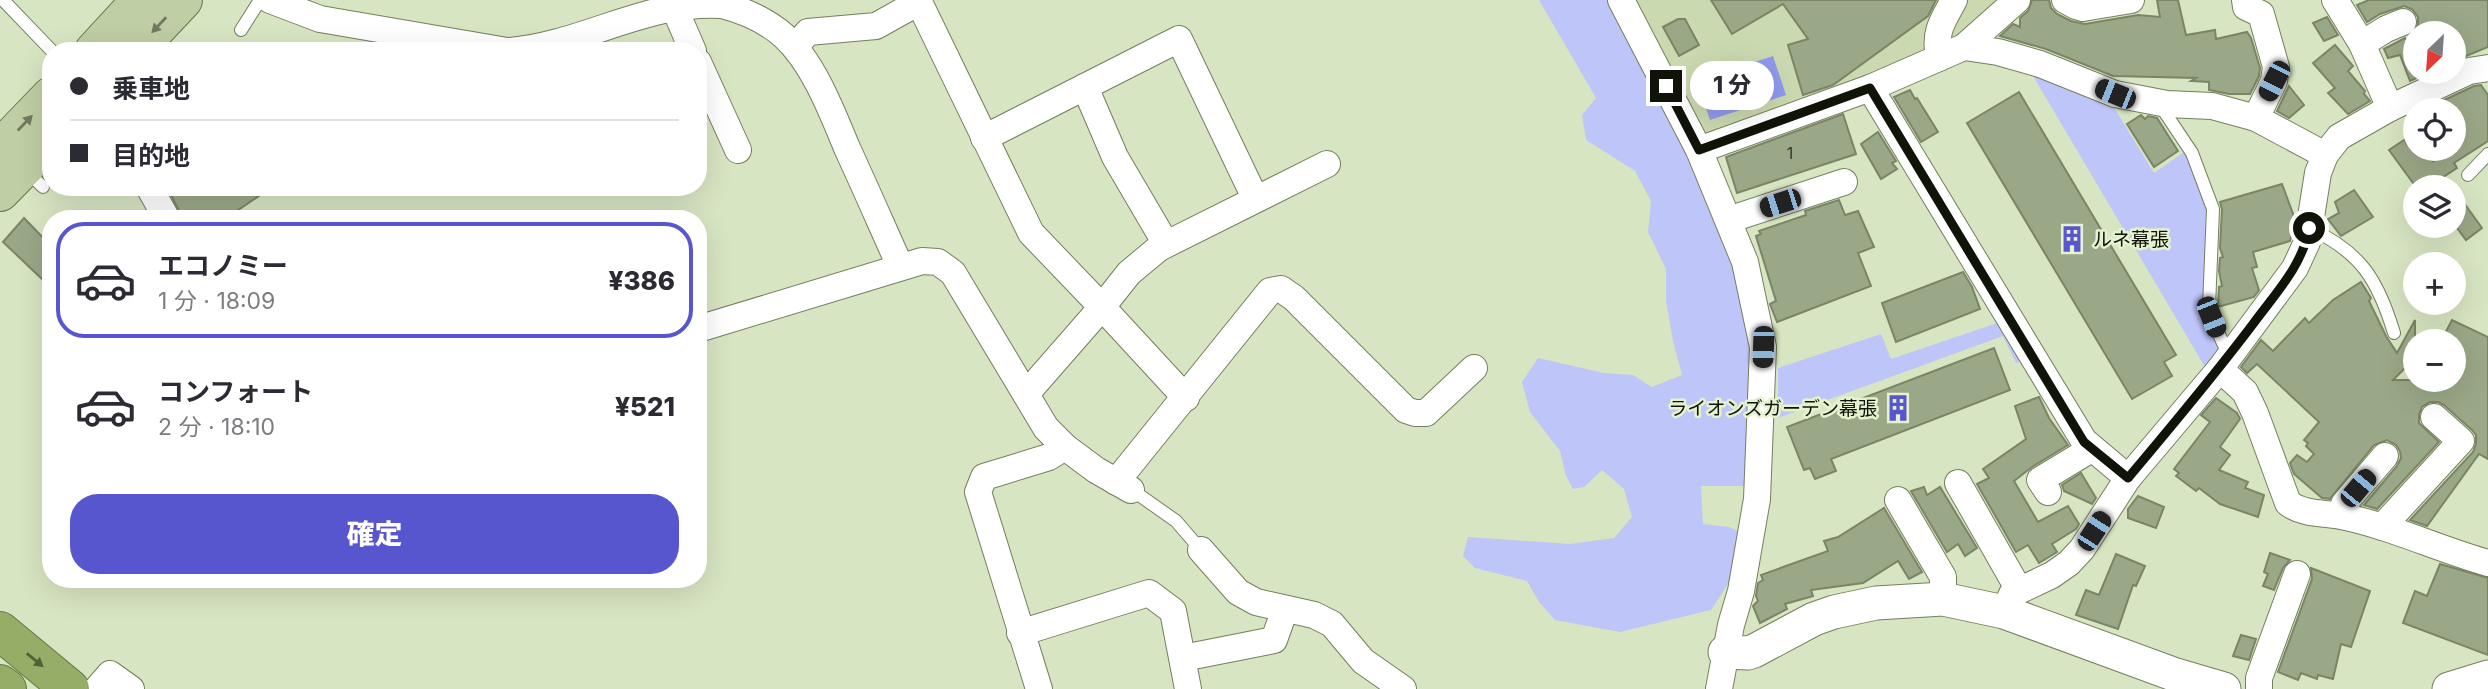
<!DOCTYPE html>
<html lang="ja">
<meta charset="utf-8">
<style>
body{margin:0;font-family:Inter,"Noto Sans JP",sans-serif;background:#f7f7f7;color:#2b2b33;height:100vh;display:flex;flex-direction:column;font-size:26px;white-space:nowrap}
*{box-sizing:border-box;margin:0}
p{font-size:23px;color:#7c7c81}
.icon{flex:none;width:38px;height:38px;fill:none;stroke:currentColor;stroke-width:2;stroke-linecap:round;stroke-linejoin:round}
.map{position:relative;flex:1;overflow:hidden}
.panel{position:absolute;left:42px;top:210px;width:665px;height:378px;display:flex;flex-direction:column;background:#fff;border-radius:28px;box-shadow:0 7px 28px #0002}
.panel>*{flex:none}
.hud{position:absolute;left:42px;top:42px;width:665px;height:154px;border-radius:28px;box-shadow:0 7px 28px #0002;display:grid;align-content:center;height:154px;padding:0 28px;background:#fff}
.needle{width:46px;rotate:205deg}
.tools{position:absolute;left:2403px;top:21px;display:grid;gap:14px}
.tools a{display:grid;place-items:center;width:63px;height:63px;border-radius:50%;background:#fff;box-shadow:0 7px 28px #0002;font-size:35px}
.end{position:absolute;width:32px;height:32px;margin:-16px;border:9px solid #101408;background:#fff;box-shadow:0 0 0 4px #fff}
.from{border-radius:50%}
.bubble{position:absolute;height:49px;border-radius:24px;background:#fff;box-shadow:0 7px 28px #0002;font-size:23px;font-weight:800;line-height:49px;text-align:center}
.car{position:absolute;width:21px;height:42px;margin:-21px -10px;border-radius:9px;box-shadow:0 0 5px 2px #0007;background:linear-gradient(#222 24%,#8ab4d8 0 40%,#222 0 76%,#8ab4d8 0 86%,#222 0)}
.hud b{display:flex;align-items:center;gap:24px;height:66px;font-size:26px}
.hud b+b{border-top:2px solid #e1e1e2}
.hud i{width:18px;height:18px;background:#2b2b33}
ul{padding:12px 0 0;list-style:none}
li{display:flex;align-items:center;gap:21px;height:116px;margin:0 14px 10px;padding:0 14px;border:4px solid transparent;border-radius:28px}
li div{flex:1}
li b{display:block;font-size:26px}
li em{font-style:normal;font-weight:800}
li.current{border-color:#5856ce}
li>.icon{width:63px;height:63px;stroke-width:1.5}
.action{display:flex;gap:14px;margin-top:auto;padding:14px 28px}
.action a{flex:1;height:80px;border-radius:28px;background:#5856ce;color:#fff;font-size:28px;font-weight:800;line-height:80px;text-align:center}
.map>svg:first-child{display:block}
.built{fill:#cad9b0}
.green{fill:#bec5f9}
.water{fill:#9199ed}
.building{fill:#9ba887;stroke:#798564;stroke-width:2}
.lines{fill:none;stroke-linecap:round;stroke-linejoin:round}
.service-casing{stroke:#737f5f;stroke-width:14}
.minor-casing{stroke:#737f5f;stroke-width:28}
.tertiary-casing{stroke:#737f5f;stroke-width:35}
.primary-casing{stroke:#667746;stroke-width:40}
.motorway-casing{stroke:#667746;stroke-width:40}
.service{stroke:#fff;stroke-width:12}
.minor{stroke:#fff;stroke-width:26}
.tertiary{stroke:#fff;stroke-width:33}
.primary{stroke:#bfcea4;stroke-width:38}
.motorway{stroke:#95ad67;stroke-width:38}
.oneway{fill:#707a5e}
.oneway2{fill:#526038}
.route{stroke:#101408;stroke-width:9}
.labels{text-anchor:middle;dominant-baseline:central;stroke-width:5;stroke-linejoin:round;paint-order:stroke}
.number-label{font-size:16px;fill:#333928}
.poi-label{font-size:19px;fill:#101408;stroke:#e5f2cf;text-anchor:start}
</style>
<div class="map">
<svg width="2488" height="689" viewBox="0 0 2488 689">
<rect width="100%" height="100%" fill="#d8e5c2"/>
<polygon class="built" points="1635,0 2007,0 1949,43 1830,95 1707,136"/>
<g class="green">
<polygon points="1539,0 1619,0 1765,310 1746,486 1701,486 1703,524 1729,527 1744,534 1743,561 1711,610 1620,632 1555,620 1539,602 1527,581 1475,568 1463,556 1468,537 1570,544 1614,538 1632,517 1624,489 1602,470 1584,487 1573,489 1566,476 1560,451 1530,412 1522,382 1538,358 1604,373 1633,375 1652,387 1682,375 1673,341 1666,301 1666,269 1648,232 1651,201 1635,171 1586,140 1582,115 1596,98"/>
<polygon points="2026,64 2107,96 2154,173 2184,152 2194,167 2210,216 2205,299 2207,324 2220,347 2205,367"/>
<polygon points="2006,320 2029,359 2016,363 2003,336 1778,418 1778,368 1881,334 1891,359"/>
</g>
<polygon class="water" points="1773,56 1786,95 1710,120 1697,81"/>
<g class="building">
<polygon points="1711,0 1936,0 1928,16 1833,85 1803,95 1788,45 1808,39 1783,4 1732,34"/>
<polygon points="2032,0 2049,0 2051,8 2057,14 2071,21 2085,24 2138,15 2160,17 2157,0 2178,0 2186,35 2215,30 2216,39 2247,32 2251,38 2260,68 2259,76 2250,94 2229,94 2209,90 2209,82 2191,81 2196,78 2113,76 2046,49 2000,36 2013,24 2020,27 2020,18 2028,11"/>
<polygon points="2369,0 2488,0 2488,47 2454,61 2454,33 2413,33 2418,25 2418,17 2412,9 2404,6 2380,14 2367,22 2357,5"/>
<polygon points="2327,17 2338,35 2324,41 2313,23"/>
<polygon points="1678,19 1685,19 1699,45 1679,56 1663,27"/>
<polygon points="2405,38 2415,53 2415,72 2430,72 2410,81 2400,55 2388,58 2384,49"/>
<polygon points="2335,45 2353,66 2348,71 2365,91 2364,94 2370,101 2348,114 2328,93 2335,88 2313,63"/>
<polygon points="2481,85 2488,95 2488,141 2454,163 2457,168 2428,187 2416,187 2389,150 2404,140 2411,149 2423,149 2434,162 2429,149 2454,149 2454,110 2423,110 2474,86"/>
<polygon points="2289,86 2304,105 2289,118 2277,111"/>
<polygon points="1910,90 1915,99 1917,98 1938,132 1921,142 1894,97"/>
<polygon points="2019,92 2176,355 2164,362 2172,376 2132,399 1967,123"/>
<polygon points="1843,114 1856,154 1737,193 1726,157"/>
<polygon points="2141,115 2145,119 2148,116 2157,118 2178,151 2154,167 2127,124"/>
<polygon points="1878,132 1896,161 1892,163 1897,169 1881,179 1861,144"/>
<polygon points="2282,184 2295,219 2290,241 2253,252 2257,267 2252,268 2259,290 2254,297 2218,307 2219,287 2222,286 2219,271 2220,258 2223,257 2220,248 2222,209 2220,202"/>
<polygon points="167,187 272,187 225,219 183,219"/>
<polygon points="2354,190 2373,217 2341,236 2328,219 2339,213 2335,202"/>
<polygon points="1839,200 1845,215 1858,211 1874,247 1858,253 1871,286 1777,322 1770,304 1776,301 1756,236 1761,234 1759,231 1806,215 1805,211"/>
<polygon points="2464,203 2482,228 2466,240 2454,224 2454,210"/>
<polygon points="24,218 51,246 51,270 42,279 3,242"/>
<polygon points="1963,272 1972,287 1980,309 1896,342 1882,303"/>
<polygon points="2361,282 2371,298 2369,301 2386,336 2397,353 2415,320 2415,358 2393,380 2454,380 2454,341 2441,341 2452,320 2488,337 2488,459 2479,454 2427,526 2410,520 2473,452 2476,444 2476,435 2472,430 2444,405 2438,402 2430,402 2422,407 2419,415 2419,423 2439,442 2377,509 2364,505 2397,466 2401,458 2400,451 2396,445 2387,440 2374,445 2330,499 2322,498 2294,474 2290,463 2297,455 2307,462 2314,454 2306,446 2308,443 2304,440 2319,422 2257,364 2247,373 2241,367 2261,340 2273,351 2305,318 2309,323 2333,300"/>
<polygon points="1994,348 2010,390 1831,459 1836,471 1815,479 1810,468 1804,470 1787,427"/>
<polygon points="2039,397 2049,418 2068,445 2032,467 2014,481 2038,522 2068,506 2079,524 2076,529 2052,544 2057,552 2039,563 2028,545 2016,552 1977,484 1989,478 1983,469 2026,439 2015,406"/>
<polygon points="2216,398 2237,413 2240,419 2220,447 2230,455 2219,470 2248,482 2245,488 2264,495 2258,517 2220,504 2199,488 2196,491 2176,476 2179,473 2174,469 2210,422 2201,415"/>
<polygon points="2081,473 2096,498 2092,504 2064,491 2062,485"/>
<polygon points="1924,487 1927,495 1940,487 1977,548 1965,556 1958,544 1947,552 1911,491"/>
<polygon points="2138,496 2164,507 2156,528 2128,518 2128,509"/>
<polygon points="1884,508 1922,572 1909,579 1898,561 1863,583 1811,590 1813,596 1785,604 1787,609 1760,623 1753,606 1758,601 1756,596 1758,583 1763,580 1761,575 1828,551 1824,541 1838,537"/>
<polygon points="2270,553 2290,560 2283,568 2274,590 2263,586 2268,574 2264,572"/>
<polygon points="2116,554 2145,566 2136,586 2133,585 2118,629 2076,615 2086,590 2099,595"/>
<polygon points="2440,564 2488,578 2488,655 2403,623 2415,591 2427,596"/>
<polygon points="2311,568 2370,591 2351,647 2341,644 2333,679 2318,675 2317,679 2301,673 2298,680 2278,672 2312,579"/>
<polygon points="2241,635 2256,639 2249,660 2233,656"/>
</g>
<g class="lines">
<defs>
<g id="service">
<polyline points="3,0 52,51"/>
<polyline points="241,30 260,0"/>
<polyline points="2160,105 2192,153 2213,209 2209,307 2211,317 2229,356"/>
<polyline points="26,171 43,187"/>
<polyline points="2468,175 2488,154"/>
<polyline points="561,187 561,189"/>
<path d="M2309 228C2361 252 2378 280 2394 333"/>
<polyline points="1132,490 1176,521 1201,550"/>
</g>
<g id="minor">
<polyline points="270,0 320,19 507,51"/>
<polyline points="1621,0 1699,150 1745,262 1763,347 1757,499 1741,591 1731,625 1719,689"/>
<polyline points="2065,0 2076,6 2083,8 2131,0"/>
<polyline points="2245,0 2246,7 2261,14 2276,67 2274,81 2256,118"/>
<polyline points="2335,0 2362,44 2390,108"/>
<path d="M722 5C745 11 766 20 784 36 813 62 832 112 847 148 865 187 882 226 900 266"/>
<polyline points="674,7 693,51"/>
<polyline points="2362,44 2386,29 2403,22"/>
<polyline points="795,47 808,32 876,26 919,2 1031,233 1102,307 1129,273 1159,248 1327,164"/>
<polyline points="1964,47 2017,0"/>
<path d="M510 51C582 45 648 0 722 5L723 0"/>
<path d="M1939 58C1934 32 1942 22 1954 0"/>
<polyline points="698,62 738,150"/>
<polyline points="1085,87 1115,157 1166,244"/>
<polyline points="1870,88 2084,441 2128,478"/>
<polyline points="984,138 1179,39 1255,198"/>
<polyline points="1699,150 1870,88 1964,47 1998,52 2040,64 2115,94 2167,104 2212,106 2256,118 2325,155"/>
<polyline points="149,187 167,219"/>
<polyline points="1728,220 1844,182"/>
<polyline points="698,329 922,261 938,262 953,273 1046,428 1065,447 1049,457 984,477 978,492 1039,689"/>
<path d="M2220 369 2245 392 2255 413 2288 503C2302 514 2324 513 2341 516 2391 526 2438 549 2488 563"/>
<polyline points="1026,394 1102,307 1186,398"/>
<polyline points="1065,447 1096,470 1131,490"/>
<polyline points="1116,482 1270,291 1281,289 1294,298 1406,410 1415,413 1426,413 1474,368"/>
<polyline points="1958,483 2019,590"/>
<polyline points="2048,492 2040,480 2083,454 2089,447"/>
<polyline points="1898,500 1943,577 1943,599"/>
<polyline points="2342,516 2344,504 2385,456"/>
<polyline points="2382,527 2461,441 2434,417"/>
<polyline points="1201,550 1238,592 1256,602 1314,615 1332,624 1363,661 1403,689"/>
<polyline points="2004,612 2012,594 2052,575 2069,563 2082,549 2128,478 2220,369 2295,268 2307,242 2318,173 2325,155 2339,137 2390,108 2469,71 2488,68"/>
<polyline points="1020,633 1149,593 1173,611 1188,689"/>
<polyline points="1183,658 1274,640 1285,609"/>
<polyline points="97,689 110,674 131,689"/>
<polyline points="2259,689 2259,678 2297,574"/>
</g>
<g id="tertiary">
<polyline points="1725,652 1748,653 1754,651 1814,619 1834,612 1876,603 1943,599 2004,612 2173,674 2224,689"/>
<polyline points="2449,689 2488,677"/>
</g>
<g id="primary">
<polyline points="94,51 141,0"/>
<polyline points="135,51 183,0"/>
<polyline points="0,149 51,96"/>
<polyline points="0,192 51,140"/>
</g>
<g id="motorway">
<polyline points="0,631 70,689"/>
<polyline points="0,684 7,689"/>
</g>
</defs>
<use href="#service" class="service-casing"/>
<use href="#minor" class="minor-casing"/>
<use href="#tertiary" class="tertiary-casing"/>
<use href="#primary" class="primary-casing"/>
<use href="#motorway" class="motorway-casing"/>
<use href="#service" class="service"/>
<use href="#minor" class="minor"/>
<use href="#tertiary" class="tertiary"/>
<use href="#primary" class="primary"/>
<use href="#motorway" class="motorway"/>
</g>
<defs><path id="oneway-solid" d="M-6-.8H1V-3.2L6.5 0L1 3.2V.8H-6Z" transform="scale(1.75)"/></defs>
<g class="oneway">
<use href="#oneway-solid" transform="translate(159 25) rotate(133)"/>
<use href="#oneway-solid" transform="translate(25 123) rotate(-46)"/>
</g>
<use class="oneway2" href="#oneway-solid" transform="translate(35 660) rotate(39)"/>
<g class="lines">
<path class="route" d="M1666 86 1699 150 1870 88 2084 442 2128 478C2171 427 2213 377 2253 324 2275 294 2303 265 2309 228"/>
</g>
<defs>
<symbol id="building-bare" viewBox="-9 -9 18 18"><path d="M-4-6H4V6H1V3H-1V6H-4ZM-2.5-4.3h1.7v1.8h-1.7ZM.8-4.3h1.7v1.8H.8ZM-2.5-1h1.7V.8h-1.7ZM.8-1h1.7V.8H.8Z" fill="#5856ce" stroke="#e5f2cf" stroke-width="2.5" paint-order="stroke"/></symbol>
</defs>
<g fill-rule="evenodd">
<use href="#building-bare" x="2053" y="220" width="38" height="38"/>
<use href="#building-bare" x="1879" y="389" width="38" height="38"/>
</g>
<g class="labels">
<g class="number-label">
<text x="1790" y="153">1</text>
</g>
<g class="poi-label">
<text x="2093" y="239">ルネ幕張</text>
<text x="1877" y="408" text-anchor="end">ライオンズガーデン幕張</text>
</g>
</g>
</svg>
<div class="tools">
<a><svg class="needle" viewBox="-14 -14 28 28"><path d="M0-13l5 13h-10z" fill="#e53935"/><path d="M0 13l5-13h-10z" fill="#7c7c81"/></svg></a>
<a><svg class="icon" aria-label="locate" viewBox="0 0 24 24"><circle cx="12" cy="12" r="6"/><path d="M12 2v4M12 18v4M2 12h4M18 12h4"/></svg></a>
<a><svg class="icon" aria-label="layers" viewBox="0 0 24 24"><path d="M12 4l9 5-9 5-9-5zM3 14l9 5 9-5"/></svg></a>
<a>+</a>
<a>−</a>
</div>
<i class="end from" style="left:2309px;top:228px"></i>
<i class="end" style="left:1666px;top:86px"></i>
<div class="bubble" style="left:1690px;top:61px;width:84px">1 分</div>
<i class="car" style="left:2274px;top:81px;rotate:207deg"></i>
<i class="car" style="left:2115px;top:94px;rotate:292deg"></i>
<i class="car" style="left:1780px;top:203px;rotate:252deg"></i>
<i class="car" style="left:2211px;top:317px;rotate:158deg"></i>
<i class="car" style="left:1763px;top:347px;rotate:182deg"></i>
<i class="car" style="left:2358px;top:488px;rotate:40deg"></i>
<i class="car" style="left:2094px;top:531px;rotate:33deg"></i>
<div class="hud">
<b><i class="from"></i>乗車地</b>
<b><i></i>目的地</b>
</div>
<section class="panel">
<ul>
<li class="current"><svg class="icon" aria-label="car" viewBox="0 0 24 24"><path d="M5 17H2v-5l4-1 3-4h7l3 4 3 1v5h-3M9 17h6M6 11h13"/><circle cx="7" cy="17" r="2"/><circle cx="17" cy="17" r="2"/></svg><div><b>エコノミー</b><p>1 分 · 18:09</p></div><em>¥386</em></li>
<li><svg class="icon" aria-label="car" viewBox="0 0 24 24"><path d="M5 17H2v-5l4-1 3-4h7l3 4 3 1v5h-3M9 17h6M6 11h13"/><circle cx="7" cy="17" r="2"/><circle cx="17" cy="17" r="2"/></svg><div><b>コンフォート</b><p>2 分 · 18:10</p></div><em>¥521</em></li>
</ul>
<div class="action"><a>確定</a></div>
</section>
</div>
